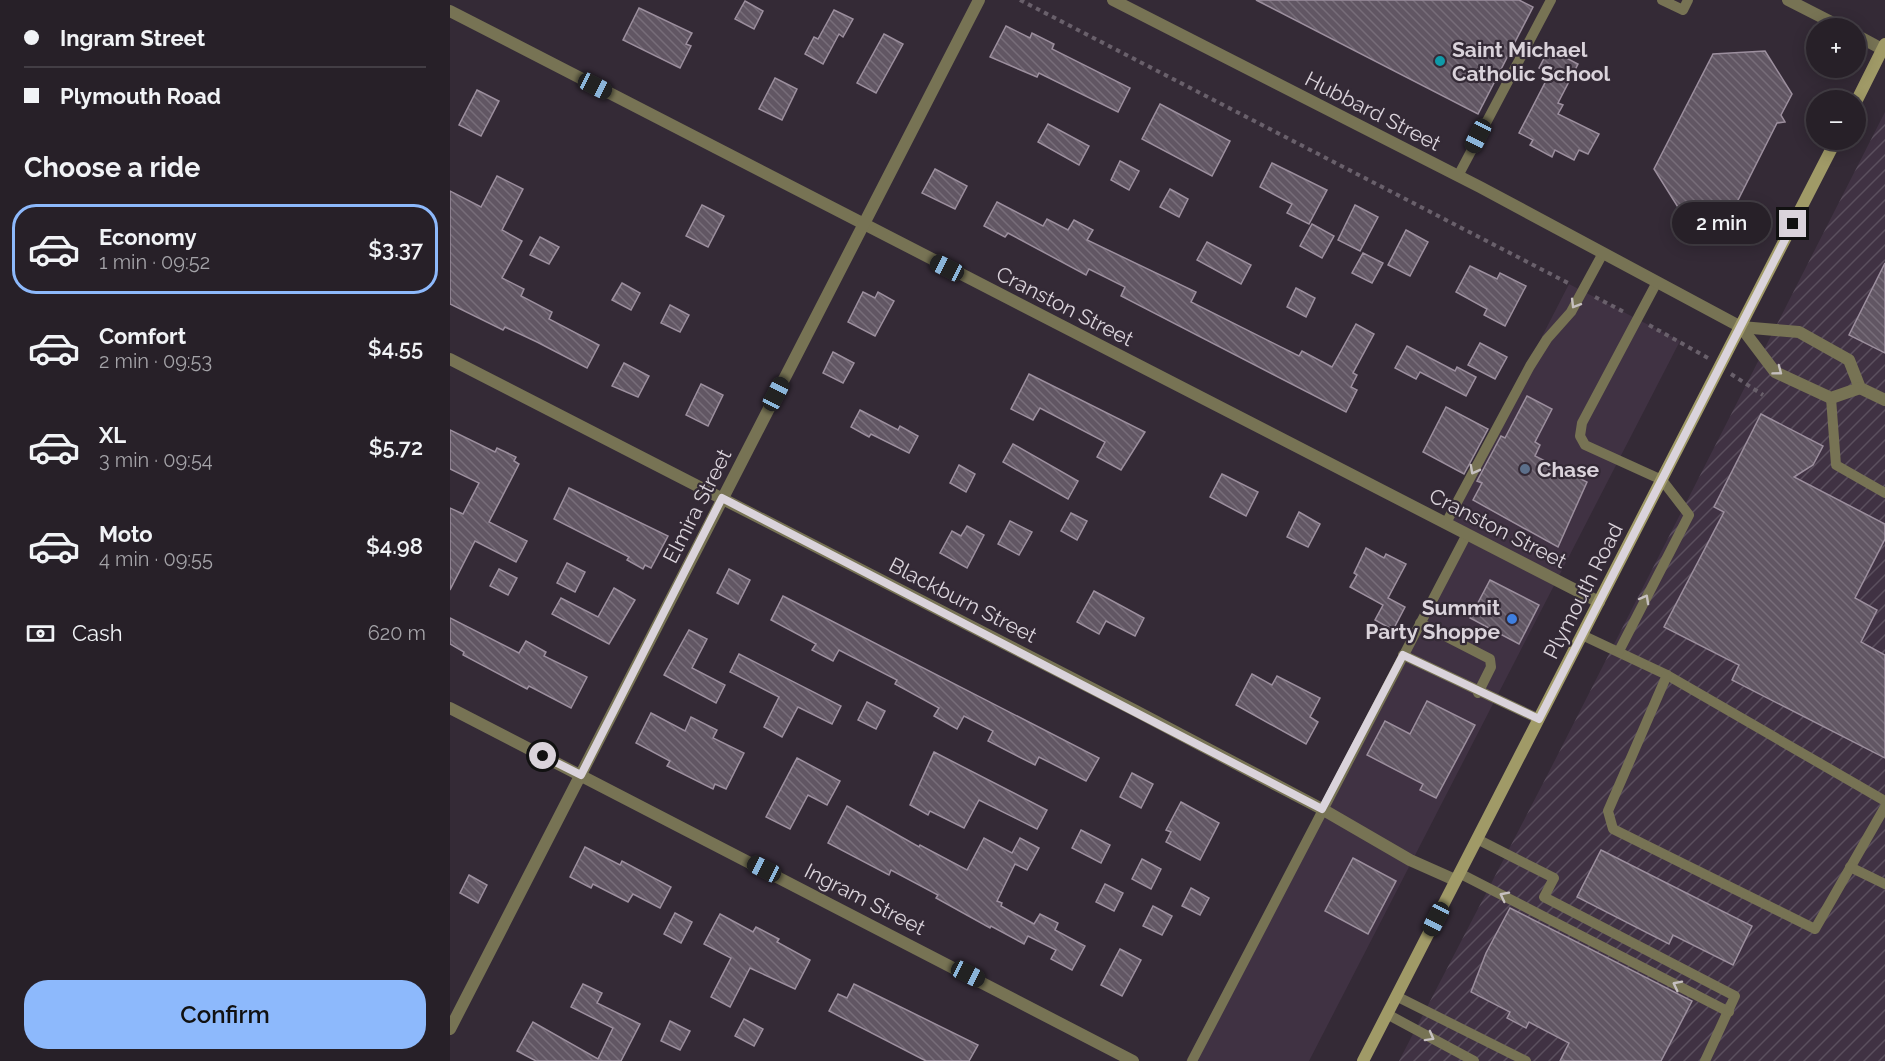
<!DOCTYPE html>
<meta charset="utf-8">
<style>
body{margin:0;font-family:Raleway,sans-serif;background:#332d34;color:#f1f3f6;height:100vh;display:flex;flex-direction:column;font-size:22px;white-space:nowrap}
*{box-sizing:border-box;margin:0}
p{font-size:20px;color:#a4a3a8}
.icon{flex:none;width:33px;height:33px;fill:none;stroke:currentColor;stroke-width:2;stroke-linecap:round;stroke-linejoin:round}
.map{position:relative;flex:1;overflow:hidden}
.drawer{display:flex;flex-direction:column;background:#272028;width:450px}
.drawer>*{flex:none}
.guide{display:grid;align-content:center;height:132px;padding:0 24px;background:#272028}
.fabs{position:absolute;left:1356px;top:18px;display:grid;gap:12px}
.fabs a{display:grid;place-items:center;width:60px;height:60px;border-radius:50%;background:#272028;box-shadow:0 3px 15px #0003,0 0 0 2px #433e45;font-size:30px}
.end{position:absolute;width:27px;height:27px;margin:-14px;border:8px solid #dad3db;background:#111;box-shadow:0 0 0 3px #111}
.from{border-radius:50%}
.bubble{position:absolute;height:42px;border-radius:21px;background:#272028;box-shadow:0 3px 15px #0003,0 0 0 2px #433e45;font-size:20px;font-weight:600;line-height:42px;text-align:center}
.car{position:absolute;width:18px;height:36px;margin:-18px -9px;border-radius:8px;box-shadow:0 0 4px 2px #0007;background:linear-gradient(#222 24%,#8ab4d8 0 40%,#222 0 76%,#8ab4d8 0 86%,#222 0)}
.guide b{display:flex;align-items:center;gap:21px;height:57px;font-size:22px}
.guide b+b{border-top:2px solid #433e45}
.guide i{width:15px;height:15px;background:#f1f3f6}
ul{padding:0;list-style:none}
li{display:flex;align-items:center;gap:18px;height:90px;margin:0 12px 9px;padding:0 12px;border:3px solid transparent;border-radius:24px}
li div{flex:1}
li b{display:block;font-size:22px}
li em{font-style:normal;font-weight:600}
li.selected{border-color:#8db9fc}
li>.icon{width:54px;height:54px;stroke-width:1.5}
h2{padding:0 24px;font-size:27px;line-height:72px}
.pay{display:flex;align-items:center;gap:15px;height:66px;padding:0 24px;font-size:22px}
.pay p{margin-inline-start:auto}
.primary-button{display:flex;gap:12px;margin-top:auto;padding:12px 24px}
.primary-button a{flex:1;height:69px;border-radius:24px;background:#8db9fc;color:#111;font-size:24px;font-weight:600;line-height:69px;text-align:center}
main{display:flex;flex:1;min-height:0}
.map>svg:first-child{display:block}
.built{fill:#403243}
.industrial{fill:url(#industrial-furrows)}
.building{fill:url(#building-back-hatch);stroke:#9c8f9e;stroke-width:1.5}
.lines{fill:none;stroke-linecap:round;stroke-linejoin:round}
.path{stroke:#69606b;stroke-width:4;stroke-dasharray:4.5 4.5;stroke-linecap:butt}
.lane{stroke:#777354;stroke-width:10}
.street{stroke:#777354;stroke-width:12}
.secondary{stroke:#a09a67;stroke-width:12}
.oneway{stroke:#c6c0c0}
.route{stroke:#dad3db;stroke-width:8}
.culture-dot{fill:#0f9aa8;stroke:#342a36;stroke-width:2}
.service-dot{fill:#5c6f8a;stroke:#342a36;stroke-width:2}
.shop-dot{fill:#3f7fe0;stroke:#342a36;stroke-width:2}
.labels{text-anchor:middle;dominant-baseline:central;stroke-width:4.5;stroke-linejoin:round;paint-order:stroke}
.poi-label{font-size:21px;font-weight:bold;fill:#dad3db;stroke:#342a36;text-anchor:start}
.street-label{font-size:21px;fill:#dad3db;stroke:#342a36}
</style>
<main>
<section class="drawer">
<div class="guide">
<b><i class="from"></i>Ingram Street</b>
<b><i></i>Plymouth Road</b>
</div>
<h2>Choose a ride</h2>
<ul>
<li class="selected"><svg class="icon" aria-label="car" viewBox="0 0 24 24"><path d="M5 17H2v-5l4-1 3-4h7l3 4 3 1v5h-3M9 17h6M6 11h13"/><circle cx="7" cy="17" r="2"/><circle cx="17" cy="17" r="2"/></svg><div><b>Economy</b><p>1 min · 09:52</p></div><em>$3.37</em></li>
<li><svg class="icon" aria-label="car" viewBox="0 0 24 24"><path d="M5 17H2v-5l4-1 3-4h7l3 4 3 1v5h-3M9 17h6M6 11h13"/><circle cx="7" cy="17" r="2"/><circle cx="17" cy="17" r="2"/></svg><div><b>Comfort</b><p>2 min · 09:53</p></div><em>$4.55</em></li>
<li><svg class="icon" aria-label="car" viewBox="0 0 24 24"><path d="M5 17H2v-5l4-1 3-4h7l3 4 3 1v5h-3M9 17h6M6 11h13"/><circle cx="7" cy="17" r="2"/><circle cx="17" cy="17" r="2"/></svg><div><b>XL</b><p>3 min · 09:54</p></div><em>$5.72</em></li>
<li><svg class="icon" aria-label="car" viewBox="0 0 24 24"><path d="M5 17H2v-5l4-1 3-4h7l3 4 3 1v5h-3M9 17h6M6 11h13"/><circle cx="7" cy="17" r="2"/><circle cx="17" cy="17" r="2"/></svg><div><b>Moto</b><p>4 min · 09:55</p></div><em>$4.98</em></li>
</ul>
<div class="pay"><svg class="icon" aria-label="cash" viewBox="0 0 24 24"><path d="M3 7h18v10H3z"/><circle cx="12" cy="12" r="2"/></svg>Cash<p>620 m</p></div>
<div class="primary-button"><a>Confirm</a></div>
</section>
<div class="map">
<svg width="1435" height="1061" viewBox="0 0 1435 1061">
<defs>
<pattern id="industrial-furrows" width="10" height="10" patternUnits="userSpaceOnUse" patternTransform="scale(1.5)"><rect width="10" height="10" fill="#403243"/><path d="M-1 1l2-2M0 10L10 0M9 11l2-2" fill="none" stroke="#5b4f5e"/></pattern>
<pattern id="building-back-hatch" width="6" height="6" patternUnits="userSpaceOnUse" patternTransform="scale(1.5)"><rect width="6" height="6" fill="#615663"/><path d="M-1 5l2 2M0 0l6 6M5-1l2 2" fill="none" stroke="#776d79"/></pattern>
</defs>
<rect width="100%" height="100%" fill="#342a36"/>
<polygon class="built" points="1119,284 1230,341 859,1061 736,1061 1017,534 996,523"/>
<polygon class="industrial" points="1435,112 1435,1061 949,1061 1102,766"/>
<g class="building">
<polygon points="806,0 1069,0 1083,7 1028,114"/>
<polygon points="295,1 313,11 304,29 285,19"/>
<polygon points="189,8 242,33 236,44 241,46 230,68 173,40"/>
<polygon points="384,10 403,19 393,37 389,34 373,64 355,54 364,37 368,39"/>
<polygon points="556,26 580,38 582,33 604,44 602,49 680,88 668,112 589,73 587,77 540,57"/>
<polygon points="434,34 453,44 426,93 407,83"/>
<polygon points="1099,49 1128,64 1108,103 1113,105 1108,114 1149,134 1138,154 1129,150 1124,160 1105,150 1102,157 1080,145 1083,140 1069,133 1100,73 1089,68"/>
<polygon points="1315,51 1342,94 1331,115 1335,122 1327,123 1283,210 1231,212 1204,169 1263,54"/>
<polygon points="325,78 347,89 332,120 309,109"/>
<polygon points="27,90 49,101 31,136 9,125"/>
<polygon points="710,104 780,141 762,176 692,139"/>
<polygon points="598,124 639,146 629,165 588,142"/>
<polygon points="670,161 689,171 679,190 661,180"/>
<polygon points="822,163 877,190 859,224 837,213 842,204 810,187"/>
<polygon points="485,169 517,186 505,209 472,193"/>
<polygon points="47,176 73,189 52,230 72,241 52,278 74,289 71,296 102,312 99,319 149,345 137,368 87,342 55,327 53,330 0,304 0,191 31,207"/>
<polygon points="720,189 738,199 729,217 710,207"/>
<polygon points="547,202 593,226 597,219 618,230 624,220 643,230 637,240 746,292 741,302 849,356 852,351 882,367 906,324 924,334 903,373 907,375 901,387 907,390 896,412 671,296 675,287 639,269 636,275 558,233 555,237 534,226"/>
<polygon points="252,205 274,216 258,247 236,236"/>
<polygon points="905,205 928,217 910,251 888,240"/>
<polygon points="862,224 884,236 872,258 850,246"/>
<polygon points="956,230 978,242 960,276 938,265"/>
<polygon points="90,237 109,247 99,264 80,255"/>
<polygon points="757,242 801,265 791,284 747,260"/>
<polygon points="913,253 933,263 922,283 902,273"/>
<polygon points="1435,263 1435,353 1399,335"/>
<polygon points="1020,266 1047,279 1050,273 1076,286 1055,326 1034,315 1037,309 1006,292"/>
<polygon points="172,283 190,293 181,310 162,300"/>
<polygon points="846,288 865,298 856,317 837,307"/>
<polygon points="413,292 425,298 428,292 444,301 425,336 398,322"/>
<polygon points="220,305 239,315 230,332 211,323"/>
<polygon points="1030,343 1057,357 1045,379 1018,365"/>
<polygon points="957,346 1005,371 1007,367 1026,377 1016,396 970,372 966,379 945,368"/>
<polygon points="383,352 404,363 393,383 373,373"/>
<polygon points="174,363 199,376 188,397 162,386"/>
<polygon points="579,374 695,432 671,470 647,457 655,442 590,408 583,420 561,409"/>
<polygon points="251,384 273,395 258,426 236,415"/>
<polygon points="1077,396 1102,409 1085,442 1090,445 1085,456 1137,482 1108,547 1023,500 1032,483 1027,481 1051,436 1055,438"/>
<polygon points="996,407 1038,429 1014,474 973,452"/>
<polygon points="410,410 448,430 450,426 468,436 459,453 421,434 419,437 401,427"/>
<polygon points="1311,414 1373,446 1363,465 1344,477 1435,524 1435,539 1405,598 1427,610 1411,642 1435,655 1435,758 1282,680 1289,665 1214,627 1274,512 1264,507"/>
<polygon points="0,430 45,452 47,448 66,457 64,461 69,464 39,522 77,541 66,562 25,541 0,590 0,508 13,514 29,483 0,469"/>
<polygon points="563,444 628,481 618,499 553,462"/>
<polygon points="509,465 525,474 516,492 500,483"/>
<polygon points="772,474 808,492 796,516 760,497"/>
<polygon points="119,488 218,536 201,568 195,565 193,569 177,560 179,557 104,519"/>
<polygon points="849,512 870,524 858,547 837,537"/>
<polygon points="621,513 637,521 627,540 611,531"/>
<polygon points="560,521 582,532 569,555 548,544"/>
<polygon points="517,526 534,535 517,568 490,553 502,531 511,536"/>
<polygon points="916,548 934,558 936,554 956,564 938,598 955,607 943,630 925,620 933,605 900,587 907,575 904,573"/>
<polygon points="117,563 135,572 125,592 107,583"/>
<polygon points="49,569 67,578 58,595 40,586"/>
<polygon points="279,569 300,580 288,604 267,593"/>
<polygon points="1040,580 1089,605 1069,644 1020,618"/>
<polygon points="164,588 185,600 159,644 102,614 111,598 148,617"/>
<polygon points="644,591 694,618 685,636 656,621 649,634 627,622"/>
<polygon points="333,596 649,758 636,781 589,757 585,765 538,741 543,731 514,716 507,729 484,716 489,708 445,684 447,680 389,650 383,661 362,650 366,644 321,620"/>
<polygon points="0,618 69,653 76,641 96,652 94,656 137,677 121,708 79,686 77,689 13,655 14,652 0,644"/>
<polygon points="239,630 257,639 242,668 275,685 266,703 214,675"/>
<polygon points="289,654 391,706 382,724 348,707 332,737 314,727 329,697 280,672"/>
<polygon points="802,674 822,685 827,676 870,698 860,717 868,722 856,744 786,705"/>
<polygon points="977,701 1025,725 986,798 970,790 973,784 917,755 935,721 960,734"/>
<polygon points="417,702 435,711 426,729 408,720"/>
<polygon points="201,713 235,731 241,717 267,730 263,738 294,753 276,789 265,784 263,789 217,766 220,761 186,743"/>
<polygon points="484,752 597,810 587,829 529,800 514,828 480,811 478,815 460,805"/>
<polygon points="347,758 390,781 377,805 358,795 340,829 316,817"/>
<polygon points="682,773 703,784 691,808 670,797"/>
<polygon points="731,802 769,823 750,860 716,842 721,832 716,830"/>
<polygon points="397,806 469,847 470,845 517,870 534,838 562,853 570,838 589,848 577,870 565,864 547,901 552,903 551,906 584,924 590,914 608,923 605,930 635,946 622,970 601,959 606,950 578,936 574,944 541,926 540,928 486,898 488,895 441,870 439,875 378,843"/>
<polygon points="631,830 660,845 651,863 622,848"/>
<polygon points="135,847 170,865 172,861 221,887 210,908 183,894 178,902 143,884 141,888 120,877"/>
<polygon points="1151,850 1302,926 1283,965 1223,935 1219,944 1127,897"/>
<polygon points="903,858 946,881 918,934 875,911"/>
<polygon points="692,859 711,869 701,889 682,879"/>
<polygon points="19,875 37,885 28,903 10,893"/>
<polygon points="655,884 673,893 664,911 646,902"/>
<polygon points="741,888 759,898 750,915 732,906"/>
<polygon points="703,906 722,916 712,935 693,926"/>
<polygon points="1060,908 1242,1001 1211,1061 1110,1061 1119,1043 1079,1022 1076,1028 1057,1018 1060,1012 1021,992 1036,953"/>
<polygon points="225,913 242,922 231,943 214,934"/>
<polygon points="270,914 303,932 306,927 329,939 327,942 360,960 345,989 300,968 280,1007 261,997 281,958 254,944"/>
<polygon points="670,949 691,960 672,996 651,985"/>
<polygon points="133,984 152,993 147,1003 190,1024 171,1061 86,1061 67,1051 83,1022 148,1059 163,1028 121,1007"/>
<polygon points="404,984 528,1045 519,1061 476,1061 379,1011 388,994 397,998"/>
<polygon points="294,1019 313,1029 304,1046 285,1036"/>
<polygon points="220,1021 240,1031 230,1050 211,1041"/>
</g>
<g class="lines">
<g class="path">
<polyline points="570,0 1120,284"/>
<polyline points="1145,297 1176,313"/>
<polyline points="1199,325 1258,358"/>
<polyline points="1281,374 1313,395"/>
</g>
<g class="lane">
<polyline points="1212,0 1233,10 1238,0"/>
<polyline points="1008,176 1101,0"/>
<polyline points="1381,398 1386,465 1435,493"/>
<polyline points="996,523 1080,366 1097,339 1121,312 1153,253"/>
<polyline points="970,623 1040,659 1041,667 1028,693"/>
<polyline points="1132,635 1217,675 1435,801"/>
<polyline points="1169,651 1239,515 1212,480 1135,445 1130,436 1132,423 1207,282"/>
<polyline points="953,655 1089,719"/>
<polyline points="1217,675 1158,811 1163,829 1365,929 1435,807"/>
<polyline points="1027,839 1104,878 1094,897 1285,996 1255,1061"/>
<polyline points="1400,867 1435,884"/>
<polyline points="1009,873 1279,1012"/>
<polyline points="946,996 1076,1061"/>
<polyline points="937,1014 1024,1061"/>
<polyline points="742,1061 1017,534"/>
</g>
<g class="street">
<polyline points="663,0 1030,187 1291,327 1349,332 1399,360 1410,388 1435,400"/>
<polyline points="1338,0 1393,28"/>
<polyline points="0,11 1149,602"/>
<polyline points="1406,35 1432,49"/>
<polyline points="1291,327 1325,372 1381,398 1410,388"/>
<polyline points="0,359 686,711 872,809 960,860 1005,880"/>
<polyline points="0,708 683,1061"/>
<polyline points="0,1029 529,0"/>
</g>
<g class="secondary">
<polyline points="1406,102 1435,44"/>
<polyline points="913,1061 1386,140"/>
</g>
</g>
<defs><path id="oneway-chevron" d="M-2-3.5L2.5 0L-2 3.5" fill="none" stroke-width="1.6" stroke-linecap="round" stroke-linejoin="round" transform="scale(1.5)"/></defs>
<g class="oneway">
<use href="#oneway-chevron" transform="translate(1125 304) rotate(121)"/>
<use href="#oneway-chevron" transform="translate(1328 371) rotate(37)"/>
<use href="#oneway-chevron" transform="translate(1024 470) rotate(118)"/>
<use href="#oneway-chevron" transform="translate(1195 599) rotate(-61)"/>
<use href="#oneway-chevron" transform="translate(1054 896) rotate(-153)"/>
<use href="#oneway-chevron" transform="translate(1227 985) rotate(-153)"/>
<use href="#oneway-chevron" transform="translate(980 1037) rotate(29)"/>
</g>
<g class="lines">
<polyline class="route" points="93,756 131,775 272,498 872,809 953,655 1089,719 1343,224"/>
</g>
<circle class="culture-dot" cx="990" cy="61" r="6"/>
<circle class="service-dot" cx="1075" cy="469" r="6"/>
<circle class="shop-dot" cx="1062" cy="619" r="6"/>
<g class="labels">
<g class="poi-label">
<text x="1002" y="49">Saint Michael<tspan x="1002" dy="24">Catholic School</tspan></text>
<text x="1087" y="469">Chase</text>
<text x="1050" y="607" text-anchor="end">Summit<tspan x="1050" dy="24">Party Shoppe</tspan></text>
</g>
<g class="street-label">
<text transform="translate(923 111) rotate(27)">Hubbard Street</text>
<text transform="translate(615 306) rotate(27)">Cranston Street</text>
<text transform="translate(247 506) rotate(-63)">Elmira Street</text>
<text transform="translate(1048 528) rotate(27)">Cranston Street</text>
<text transform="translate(1133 591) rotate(-63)">Plymouth Road</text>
<text transform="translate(513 600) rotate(27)">Blackburn Street</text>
<text transform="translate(415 899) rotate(27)">Ingram Street</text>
</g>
</g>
</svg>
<div class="fabs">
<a>+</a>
<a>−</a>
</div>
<i class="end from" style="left:93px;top:756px"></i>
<i class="end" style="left:1343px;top:224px"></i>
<div class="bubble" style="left:1222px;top:202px;width:99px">2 min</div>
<i class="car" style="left:145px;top:86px;rotate:117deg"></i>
<i class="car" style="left:1028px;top:136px;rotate:207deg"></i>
<i class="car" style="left:497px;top:268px;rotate:297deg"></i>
<i class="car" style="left:326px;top:394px;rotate:27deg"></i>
<i class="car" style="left:314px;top:869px;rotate:297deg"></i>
<i class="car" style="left:986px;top:919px;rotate:207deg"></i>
<i class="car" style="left:518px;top:974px;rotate:117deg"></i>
</div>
</main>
